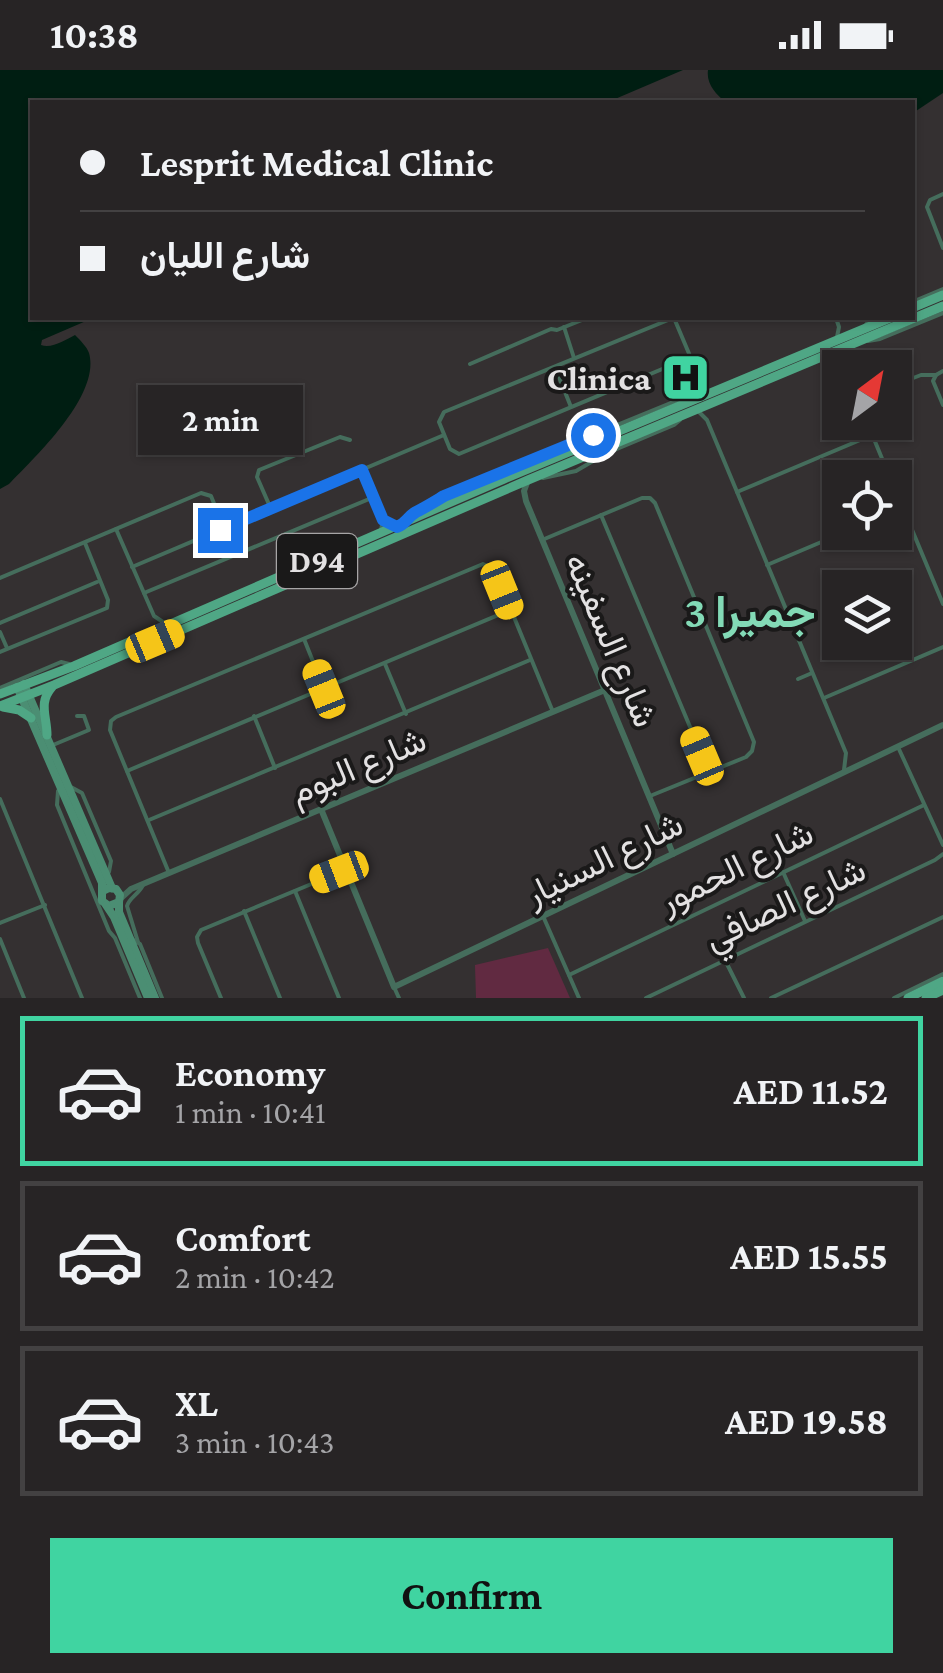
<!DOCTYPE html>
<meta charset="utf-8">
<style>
body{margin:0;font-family:"Crimson Pro",Vazirmatn,serif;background:#2f2c2d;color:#f1f3f6;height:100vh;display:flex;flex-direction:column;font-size:38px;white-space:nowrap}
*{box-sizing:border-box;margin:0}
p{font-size:32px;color:#a4a4a7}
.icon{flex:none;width:55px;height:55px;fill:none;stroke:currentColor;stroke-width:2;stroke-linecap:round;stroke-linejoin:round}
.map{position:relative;height:928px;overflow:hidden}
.drawer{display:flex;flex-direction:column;background:#272425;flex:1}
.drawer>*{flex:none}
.guide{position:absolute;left:30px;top:30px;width:885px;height:220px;border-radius:0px;box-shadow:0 2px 8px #0004,0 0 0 2px #434142;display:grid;align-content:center;height:220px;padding:0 50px;background:#272425}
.needle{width:65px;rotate:32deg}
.fabs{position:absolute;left:822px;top:280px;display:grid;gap:20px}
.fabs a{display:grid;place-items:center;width:90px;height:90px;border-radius:0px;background:#272425;box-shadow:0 2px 8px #0004,0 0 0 2px #434142;font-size:50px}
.end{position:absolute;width:45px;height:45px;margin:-22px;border:12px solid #1a73e8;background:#fff;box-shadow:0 0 0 5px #fff}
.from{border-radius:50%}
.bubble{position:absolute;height:70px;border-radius:0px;background:#272425;box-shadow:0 2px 8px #0004,0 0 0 2px #434142;font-size:32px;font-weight:700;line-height:70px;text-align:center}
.car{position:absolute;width:30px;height:60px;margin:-30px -15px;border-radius:12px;box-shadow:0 0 8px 2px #0007;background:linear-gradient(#f5c518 24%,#345 0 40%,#f5c518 0 76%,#345 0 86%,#f5c518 0)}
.guide b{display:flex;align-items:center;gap:35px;height:95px;font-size:38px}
.guide b+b{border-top:2px solid #434142}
.guide i{width:25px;height:25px;background:#f1f3f6}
ul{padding:18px 0 0;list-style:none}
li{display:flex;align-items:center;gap:30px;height:150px;margin:0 20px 15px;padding:0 30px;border:5px solid #434142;border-radius:0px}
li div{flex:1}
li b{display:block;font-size:38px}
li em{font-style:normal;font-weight:700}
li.current{border-color:#40d4a1}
li>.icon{width:90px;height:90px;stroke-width:1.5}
.button{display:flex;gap:20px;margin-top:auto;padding:20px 50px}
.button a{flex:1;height:115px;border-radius:0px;background:#40d4a1;color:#111;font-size:40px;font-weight:700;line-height:115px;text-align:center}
.status{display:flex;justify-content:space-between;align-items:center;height:70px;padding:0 50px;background:#272425;direction:ltr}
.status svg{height:28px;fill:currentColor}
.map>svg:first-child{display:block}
.green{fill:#612a41}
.water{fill:#001e12}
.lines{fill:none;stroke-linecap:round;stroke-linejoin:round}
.minor{stroke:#456d5c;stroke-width:4}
.tertiary{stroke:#456d5c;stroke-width:6}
.secondary{stroke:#4b8e73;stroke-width:8}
.primary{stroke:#4fa785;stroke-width:9}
.route{stroke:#1a73e8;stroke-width:12}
.labels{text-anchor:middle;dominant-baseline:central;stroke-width:8;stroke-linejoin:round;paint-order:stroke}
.shield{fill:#1a1919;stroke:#a7a5a6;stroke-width:2.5}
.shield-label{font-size:32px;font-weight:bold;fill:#e3e1e2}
.poi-label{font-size:35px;font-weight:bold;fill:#e3e1e2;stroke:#1a1919;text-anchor:end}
.street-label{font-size:35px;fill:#e3e1e2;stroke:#1a1919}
.district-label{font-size:45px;font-weight:bold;fill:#83dab6;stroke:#1a1919}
</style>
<div class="status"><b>10:38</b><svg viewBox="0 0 49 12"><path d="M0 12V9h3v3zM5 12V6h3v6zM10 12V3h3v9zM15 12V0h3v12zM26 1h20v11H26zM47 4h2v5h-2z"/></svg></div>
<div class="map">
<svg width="943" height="928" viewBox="0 0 943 928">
<rect width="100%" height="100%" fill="#343031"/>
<polygon class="green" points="548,878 570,928 476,928 475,895"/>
<g class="water">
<path d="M0 0H683L608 32H32V248H93L42 270 41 275C52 279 65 270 75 265 80 270 87 277 89 283 101 325 35 387 9 414L0 419Z"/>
<path d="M708 0H943V23L913 43 912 32H725C716 24 706 14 708 0Z"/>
</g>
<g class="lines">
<g class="minor">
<polyline points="943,124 930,130 927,137 943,178"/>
<polyline points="912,232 943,219"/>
<polyline points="673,248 444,342 439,352 450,379 459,384 691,287"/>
<polyline points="674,248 701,312 699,325"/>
<polyline points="836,248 839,257 837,267"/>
<polyline points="564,257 574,288"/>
<polyline points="864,257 869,251 876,248"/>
<polyline points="868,271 880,269 943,243"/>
<polyline points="826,287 843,298"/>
<polyline points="470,294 551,259 557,260 587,248"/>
<polyline points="555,297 571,337"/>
<polyline points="844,298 848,278"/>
<polyline points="943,301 936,305 933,311 943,335"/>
<polyline points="895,315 921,305 936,305"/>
<polyline points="699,342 707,350 846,683 844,700"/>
<polyline points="867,352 890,408"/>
<polyline points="363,401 383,450 381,460"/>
<polyline points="543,408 576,401 605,384 674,355 680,350"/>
<polyline points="895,419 943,534"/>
<polyline points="737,422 872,365"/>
<polyline points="271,439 257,407 259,400 340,367 350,370"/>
<polyline points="415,443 428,437 444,426 678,330 687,329"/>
<polyline points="601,445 709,702"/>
<polyline points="116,459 154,546 166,554"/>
<polyline points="542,470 642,428 650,428 655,433 754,672 752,681 746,687 650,726"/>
<polyline points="767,495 845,462"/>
<polyline points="132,497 444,365"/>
<polyline points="0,508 201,423 211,426 224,458"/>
<polyline points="144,523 374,427"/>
<polyline points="0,553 97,512"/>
<polyline points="0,562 7,578"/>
<polyline points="304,569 324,619"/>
<polyline points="0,582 107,538 108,530 85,473"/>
<polyline points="385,594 406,644"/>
<polyline points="798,609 812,603"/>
<polyline points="0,618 61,592 69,594"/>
<polyline points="824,628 943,577"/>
<polyline points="254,646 275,698"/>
<polyline points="53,675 89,660 84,646 77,646"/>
<polyline points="898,677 943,775"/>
<polyline points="127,701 510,540"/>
<polyline points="69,716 82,723 111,791 109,802"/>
<polyline points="58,721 57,735 109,861 115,868 140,928"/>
<polyline points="0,729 82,928"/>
<polyline points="149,750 530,590"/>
<polyline points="783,802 805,851"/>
<polyline points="169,803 110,660 111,651 116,647 483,494 491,497 495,501 553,642"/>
<polyline points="295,821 339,928"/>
<polyline points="244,841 280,928"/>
<polyline points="543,846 579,928"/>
<polyline points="0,853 45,835"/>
<polyline points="130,868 140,874 162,928"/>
<polyline points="0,869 24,928"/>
<path d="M138 872 127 836C129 828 138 825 143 815"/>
<polyline points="725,890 744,928"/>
<polyline points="569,905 924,735"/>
<polyline points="394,917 399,928"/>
<polyline points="221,928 198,873 197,867 201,860 345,800"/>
<polyline points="646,928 935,790 943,784"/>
<polyline points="771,928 943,847"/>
<polyline points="894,928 943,904"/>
</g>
<g class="tertiary">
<polyline points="528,410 524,421 526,431 673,784"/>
<polyline points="321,739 394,917 943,655"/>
<polyline points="120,829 131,819 605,620"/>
</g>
<g class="secondary">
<polyline points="24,614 112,818"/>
<polyline points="17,617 102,813 102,831 109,836 119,832 120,825 116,819 109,818 103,821"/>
<polyline points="119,832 119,842 155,928"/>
<polyline points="106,835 114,847 148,928"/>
</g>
<g class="primary">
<polyline points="912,238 943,225"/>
<polyline points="0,624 74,596 504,409 890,248"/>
<polyline points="0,636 54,615 528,410 943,236"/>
<polyline points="3,637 19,640 31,648"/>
<path d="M47 665C47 646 38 633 52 617"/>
<polyline points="908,928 943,911"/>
<polyline points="926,928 943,920"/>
</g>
</g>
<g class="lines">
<path class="route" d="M220 460 362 400 383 450 397 457C407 453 407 447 416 442 426 437 434 432 444 426L593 365"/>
</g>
<defs>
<symbol id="hospital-square" viewBox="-11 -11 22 22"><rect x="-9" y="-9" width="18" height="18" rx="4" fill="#40d4a1" stroke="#1a1919"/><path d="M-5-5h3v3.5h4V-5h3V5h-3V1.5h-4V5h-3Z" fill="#111"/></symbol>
</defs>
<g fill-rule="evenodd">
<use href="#hospital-square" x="658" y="280" width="55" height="55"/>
</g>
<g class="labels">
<rect class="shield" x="277" y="464" width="80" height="54" rx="8"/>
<g class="shield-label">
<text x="317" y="491">D94</text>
</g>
<g class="poi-label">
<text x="651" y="308">Clinica</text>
</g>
<g class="street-label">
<text transform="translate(611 570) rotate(67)">شارع السفينه</text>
<text transform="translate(358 696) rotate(-23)">شارع البوم</text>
<text transform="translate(604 789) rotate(-26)">شارع السنيار</text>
<text transform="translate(736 797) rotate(-26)">شارع الحمور</text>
<text transform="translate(785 834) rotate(-25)">شارع الصافي</text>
</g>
<g class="district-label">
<text x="750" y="542">جميرا 3</text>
</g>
</g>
</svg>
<div class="fabs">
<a><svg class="needle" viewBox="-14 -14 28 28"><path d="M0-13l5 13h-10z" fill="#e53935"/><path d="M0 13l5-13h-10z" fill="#a4a4a7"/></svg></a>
<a><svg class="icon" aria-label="locate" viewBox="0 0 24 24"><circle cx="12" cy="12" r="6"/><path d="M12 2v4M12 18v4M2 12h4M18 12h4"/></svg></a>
<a><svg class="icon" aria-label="layers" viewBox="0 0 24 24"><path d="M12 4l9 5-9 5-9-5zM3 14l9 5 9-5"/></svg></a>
</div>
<i class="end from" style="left:593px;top:365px"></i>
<i class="end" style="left:220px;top:460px"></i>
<div class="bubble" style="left:138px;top:315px;width:165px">2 min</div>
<i class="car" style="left:502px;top:520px;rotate:158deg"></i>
<i class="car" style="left:155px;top:571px;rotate:67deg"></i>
<i class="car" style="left:324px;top:619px;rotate:338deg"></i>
<i class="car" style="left:702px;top:686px;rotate:337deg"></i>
<i class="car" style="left:339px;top:802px;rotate:249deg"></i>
<div class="guide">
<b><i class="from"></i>Lesprit Medical Clinic</b>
<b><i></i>شارع الليان</b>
</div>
</div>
<section class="drawer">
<ul>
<li class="current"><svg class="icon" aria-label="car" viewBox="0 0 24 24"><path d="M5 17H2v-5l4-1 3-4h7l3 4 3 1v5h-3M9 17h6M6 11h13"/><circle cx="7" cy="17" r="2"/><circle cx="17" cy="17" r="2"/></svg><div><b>Economy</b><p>1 min · 10:41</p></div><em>AED 11.52</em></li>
<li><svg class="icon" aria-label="car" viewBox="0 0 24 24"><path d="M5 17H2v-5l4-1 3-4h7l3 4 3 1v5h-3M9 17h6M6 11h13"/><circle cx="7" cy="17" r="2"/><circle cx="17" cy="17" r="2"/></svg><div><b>Comfort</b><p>2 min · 10:42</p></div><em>AED 15.55</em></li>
<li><svg class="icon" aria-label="car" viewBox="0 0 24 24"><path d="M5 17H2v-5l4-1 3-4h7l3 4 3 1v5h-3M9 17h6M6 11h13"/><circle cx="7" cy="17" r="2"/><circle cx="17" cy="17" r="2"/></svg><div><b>XL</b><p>3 min · 10:43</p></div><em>AED 19.58</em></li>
</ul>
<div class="button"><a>Confirm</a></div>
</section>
